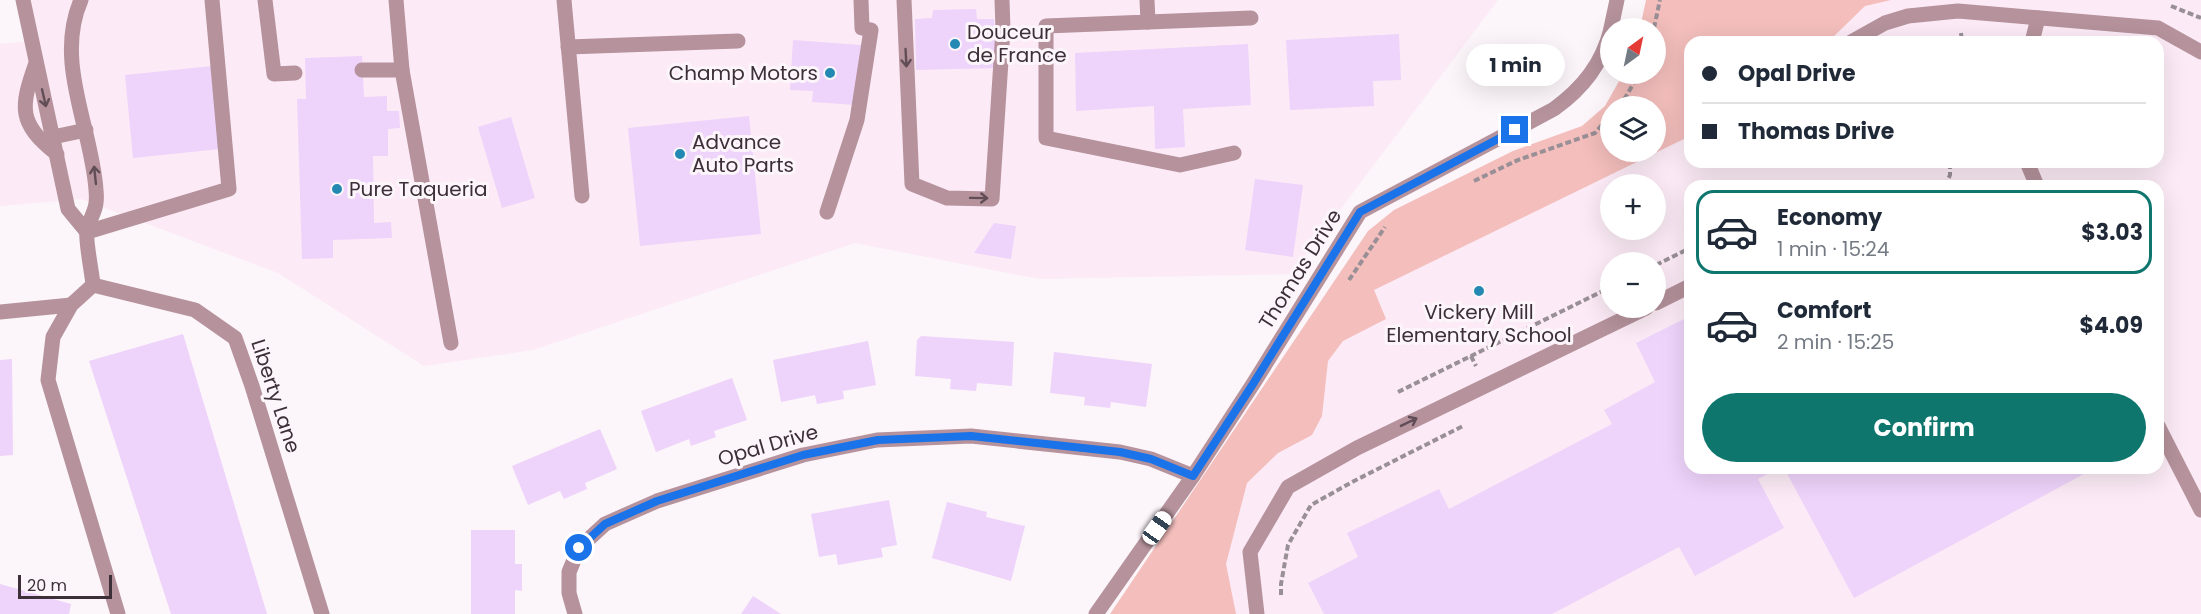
<!DOCTYPE html>
<meta charset="utf-8">
<style>
body{margin:0;font-family:Poppins,sans-serif;background:#f6f6f7;color:#1f2937;height:100vh;display:flex;flex-direction:column;font-size:22px;white-space:nowrap}
*{box-sizing:border-box;margin:0}
p{font-size:20px;color:#747a83}
.icon{flex:none;width:33px;height:33px;fill:none;stroke:currentColor;stroke-width:2;stroke-linecap:round;stroke-linejoin:round}
.map{position:relative;flex:1;overflow:hidden}
.panel{position:absolute;left:1684px;top:180px;width:480px;height:294px;display:flex;flex-direction:column;background:#fff;border-radius:18px;box-shadow:0 6px 24px #0002}
.panel>*{flex:none}
.top-card{position:absolute;left:1684px;top:36px;width:480px;height:132px;border-radius:18px;box-shadow:0 6px 24px #0002;display:grid;align-content:center;height:132px;padding:0 18px;background:#fff}
.needle{width:39px;rotate:33deg}
.fabs{position:absolute;left:1600px;top:18px;display:grid;gap:12px}
.fabs a{display:grid;place-items:center;width:66px;height:66px;border-radius:50%;background:#fff;box-shadow:0 6px 24px #0002;font-size:30px}
.scale{position:absolute;left:18px;bottom:15px;width:94px;box-sizing:border-box;padding-left:6px;border:3px solid #3c2f38;border-top:0;font-size:16px;line-height:21px;white-space:nowrap;color:#3c2f38;-webkit-text-stroke:4px #fcf5fa;paint-order:stroke}
.end{position:absolute;width:27px;height:27px;margin:-14px;border:8px solid #1a73e8;background:#fff;box-shadow:0 0 0 3px #fff}
.from{border-radius:50%}
.bubble{position:absolute;height:42px;border-radius:21px;background:#fff;box-shadow:0 6px 24px #0002;font-size:20px;font-weight:700;line-height:42px;text-align:center}
.car{position:absolute;width:18px;height:36px;margin:-18px -9px;border-radius:8px;box-shadow:0 0 4px 2px #0007;background:linear-gradient(#fff 24%,#345 0 40%,#fff 0 76%,#345 0 86%,#fff 0)}
.top-card b{display:flex;align-items:center;gap:21px;height:57px;font-size:22px}
.top-card b+b{border-top:2px solid #e0e1e3}
.top-card i{width:15px;height:15px;background:#1f2937}
ul{padding:10px 0 0;list-style:none}
li{display:flex;align-items:center;gap:18px;height:84px;margin:0 12px 9px;padding:0 6px;border:3px solid transparent;border-radius:18px}
li div{flex:1}
li b{display:block;font-size:22px}
li em{font-style:normal;font-weight:700}
li.active{border-color:#0f766e}
li>.icon{width:54px;height:54px;stroke-width:1.5}
.button{display:flex;gap:12px;margin-top:auto;padding:12px 18px}
.button a{flex:1;height:69px;border-radius:36px;background:#0f766e;color:#fff;font-size:24px;font-weight:700;line-height:69px;text-align:center}
.map>svg:first-child{display:block}
.built{fill:#fcebf6;fill-rule:evenodd}
.green{fill:#f3bebc;fill-rule:evenodd}
.building{fill:#eed3fa}
.lines{fill:none;stroke-linecap:round;stroke-linejoin:round}
.path{stroke:#998f96;stroke-width:4;stroke-dasharray:6 3;stroke-linecap:butt}
.service{stroke:#b5929c;stroke-width:15}
.minor{stroke:#b5929c;stroke-width:15}
.oneway{stroke:#604d56}
.route{stroke:#1a73e8;stroke-width:8}
.poi-dot{fill:#2389b2;stroke:#fcf5fa;stroke-width:2}
.labels{text-anchor:middle;dominant-baseline:central;stroke-width:6;stroke-linejoin:round;paint-order:stroke}
.poi-label{font-size:20px;fill:#3c2f38;stroke:#fcf5fa;text-anchor:start}
.street-label{font-size:20px;fill:#3c2f38;stroke:#fcf5fa}
</style>
<div class="map">
<svg width="2201" height="614" viewBox="0 0 2201 614">
<rect width="100%" height="100%" fill="#fcf5fa"/>
<g class="built">
<polygon points="22,0 1498,0 1292,274 1039,279 855,243 533,350 424,366 278,273 81,199 0,206 0,44 29,41"/>
<path d="M1663 0H2201V614H1131L1387 231 1611 152H1656V74ZM1690 42H2158V162H1690ZM1611 184H1656V230H1611ZM1690 186H2158V468H1690ZM1611 262H1656V308H1611Z"/>
</g>
<path class="green" d="M1646 0H1891L1865 6 1828 42H1690V136L1374 290 1386 319 1343 341 1328 361 1322 416 1312 435 1278 453 1247 483 1226 564 1236 614H1110L1368 231 1394 210 1513 151 1582 126 1605 106 1623 74H1656V28H1640ZM1611 106H1656V152H1611Z"/>
<g class="building">
<polygon points="976,9 977,19 994,19 996,68 916,70 915,19 932,18 933,10"/>
<polygon points="1399,34 1401,80 1373,81 1374,106 1290,110 1286,40"/>
<polygon points="793,40 861,45 856,105 812,102 813,91 790,90"/>
<polygon points="1248,44 1251,105 1183,109 1185,147 1155,149 1154,106 1076,111 1075,53"/>
<polygon points="362,56 364,97 387,96 387,111 399,111 400,128 388,129 388,156 373,156 374,223 391,222 392,238 333,240 333,258 302,259 297,99 306,99 305,58"/>
<polygon points="212,66 220,149 133,158 125,75"/>
<polygon points="749,116 761,234 640,246 628,128"/>
<polygon points="511,117 535,198 502,208 478,127"/>
<polygon points="1255,179 1303,185 1293,257 1245,250"/>
<polygon points="994,223 1016,226 1011,259 974,253"/>
<polygon points="1690,316 1690,468 1780,468 1758,479 1784,528 1695,576 1679,547 1552,614 1324,614 1308,583 1358,557 1347,533 1439,489 1449,509 1612,424 1604,410 1655,382 1636,343"/>
<polygon points="183,334 267,614 171,614 89,361"/>
<polygon points="921,336 1014,342 1012,386 977,383 976,391 950,389 951,379 915,376 917,340"/>
<polygon points="868,341 876,385 843,391 844,399 817,404 815,395 781,402 773,360"/>
<polygon points="1054,352 1152,364 1146,407 1111,402 1110,408 1084,405 1085,397 1050,393"/>
<polygon points="12,359 13,455 0,456 0,360"/>
<polygon points="732,378 747,420 714,431 716,437 691,446 689,439 656,452 641,411"/>
<polygon points="600,429 617,469 585,483 587,489 564,499 560,491 528,505 512,466"/>
<polygon points="1784,468 2095,468 1854,598"/>
<polygon points="889,500 897,545 881,548 883,557 838,565 836,554 819,557 811,514"/>
<polygon points="947,502 987,512 986,517 1025,526 1011,581 932,558"/>
<polygon points="471,530 515,530 515,564 522,564 522,591 515,590 515,614 471,614"/>
<polygon points="0,584 71,604 69,614 0,614"/>
<polygon points="753,596 781,614 741,614"/>
</g>
<g class="lines">
<g class="path">
<polyline points="2171,6 2201,18"/>
<polyline points="1654,28 1660,0"/>
<polyline points="1961,33 1962,42"/>
<polyline points="1618,106 1625,98 1639,74"/>
<polyline points="1474,181 1518,160 1595,133 1611,114"/>
<polyline points="1945,186 1950,175 1950,162"/>
<polyline points="1656,265 1690,248"/>
<polyline points="1349,280 1385,227"/>
<polyline points="1471,356 1476,366"/>
<polyline points="1398,392 1611,287"/>
<polyline points="1281,595 1281,584 1288,545 1311,505 1354,481 1463,426"/>
</g>
<g class="service">
<polyline points="265,0 274,74 295,73"/>
<polyline points="564,0 582,196"/>
<polyline points="904,0 912,184 947,198 992,199 1003,30 1002,0"/>
<polyline points="1147,0 1148,22 1046,26 1046,138 1180,165 1234,153"/>
<polyline points="1148,22 1251,18"/>
<polyline points="1851,42 1885,23 1908,16 1958,11 2158,28 2201,52"/>
<polyline points="2032,42 2038,18"/>
<polyline points="568,47 738,41"/>
<polyline points="362,70 402,70 396,0"/>
<polyline points="402,70 451,343"/>
<polyline points="2027,162 2037,186"/>
<polyline points="827,212 857,120 871,30 862,28 861,0"/>
<polyline points="87,232 229,189 212,0"/>
<polyline points="1656,303 1690,286"/>
<polyline points="2158,426 2201,510"/>
<polyline points="1257,614 1250,552 1288,487 1357,448 1646,308"/>
</g>
<g class="minor">
<polyline points="23,0 68,209 87,232"/>
<path d="M81 0C54 62 92 128 96 190 98 210 92 212 87 230 85 240 92 272 93 285L71 305 53 337 48 380 118 614"/>
<polyline points="1611,28 1617,0"/>
<path d="M36 63C20 108 18 123 57 154"/>
<polyline points="53,137 86,130"/>
<polyline points="93,285 195,310 235,338 252,386 322,614"/>
<polyline points="0,312 71,305"/>
<polyline points="575,614 569,593 569,572 579,548 605,524 657,501 803,455 877,440 971,436 1120,452 1151,459 1193,476"/>
<path d="M1096 614 1193 476 1253 384 1360 212 1554 109C1583 88 1602 64 1611 29"/>
</g>
</g>
<defs><path id="oneway-shaft" d="M-6 0H5M1.5-3L5.5 0L1.5 3" fill="none" stroke-width="1.6" stroke-linecap="round" stroke-linejoin="round" transform="scale(1.5)"/></defs>
<g class="oneway">
<use href="#oneway-shaft" transform="translate(906 58) rotate(87)"/>
<use href="#oneway-shaft" transform="translate(44 98) rotate(77)"/>
<use href="#oneway-shaft" transform="translate(95 175) rotate(-96)"/>
<use href="#oneway-shaft" transform="translate(979 198) rotate(1)"/>
<use href="#oneway-shaft" transform="translate(1409 422) rotate(-26)"/>
</g>
<g class="lines">
<polyline class="route" points="579,548 605,524 657,501 803,455 878,440 971,436 1120,452 1151,459 1193,476 1253,384 1360,212 1515,130"/>
</g>
<g class="poi-dot">
<circle cx="955" cy="44" r="6"/>
<circle cx="830" cy="73" r="6"/>
<circle cx="680" cy="154" r="6"/>
<circle cx="337" cy="189" r="6"/>
<circle cx="1479" cy="291" r="6"/>
</g>
<g class="labels">
<g class="poi-label">
<text x="967" y="32">Douceur<tspan x="967" dy="23">de France</tspan></text>
<text x="818" y="73" text-anchor="end">Champ Motors</text>
<text x="692" y="142">Advance<tspan x="692" dy="23">Auto Parts</tspan></text>
<text x="349" y="189">Pure Taqueria</text>
<text x="1479" y="312" text-anchor="middle">Vickery Mill<tspan x="1479" dy="23">Elementary School</tspan></text>
</g>
<g class="street-label">
<text transform="translate(1300 269) rotate(-58)">Thomas Drive</text>
<text transform="translate(276 396) rotate(72)">Liberty Lane</text>
<text transform="translate(768 445) rotate(-16)">Opal Drive</text>
</g>
</g>
</svg>
<div class="fabs">
<a><svg class="needle" viewBox="-14 -14 28 28"><path d="M0-13l5 13h-10z" fill="#e53935"/><path d="M0 13l5-13h-10z" fill="#747a83"/></svg></a>
<a><svg class="icon" aria-label="layers" viewBox="0 0 24 24"><path d="M12 4l9 5-9 5-9-5zM3 14l9 5 9-5"/></svg></a>
<a>+</a>
<a>−</a>
</div>
<div class="scale">20 m</div>
<i class="end from" style="left:579px;top:548px"></i>
<i class="end" style="left:1515px;top:130px"></i>
<div class="bubble" style="left:1466px;top:44px;width:99px">1 min</div>
<i class="car" style="left:1157px;top:528px;rotate:35deg"></i>
<div class="top-card">
<b><i class="from"></i>Opal Drive</b>
<b><i></i>Thomas Drive</b>
</div>
<section class="panel">
<ul>
<li class="active"><svg class="icon" aria-label="car" viewBox="0 0 24 24"><path d="M5 17H2v-5l4-1 3-4h7l3 4 3 1v5h-3M9 17h6M6 11h13"/><circle cx="7" cy="17" r="2"/><circle cx="17" cy="17" r="2"/></svg><div><b>Economy</b><p>1 min · 15:24</p></div><em>$3.03</em></li>
<li><svg class="icon" aria-label="car" viewBox="0 0 24 24"><path d="M5 17H2v-5l4-1 3-4h7l3 4 3 1v5h-3M9 17h6M6 11h13"/><circle cx="7" cy="17" r="2"/><circle cx="17" cy="17" r="2"/></svg><div><b>Comfort</b><p>2 min · 15:25</p></div><em>$4.09</em></li>
</ul>
<div class="button"><a>Confirm</a></div>
</section>
</div>
